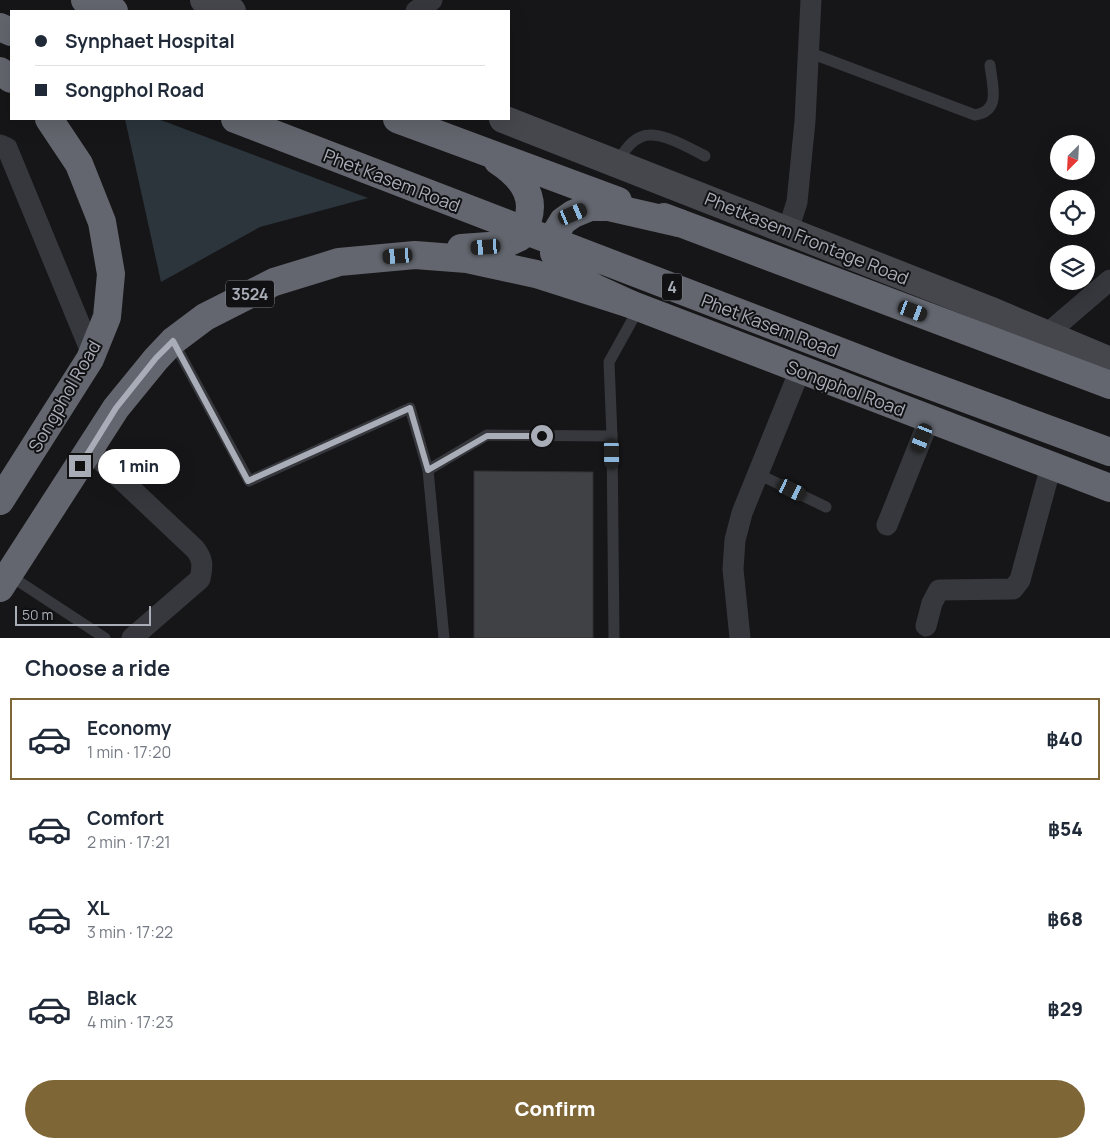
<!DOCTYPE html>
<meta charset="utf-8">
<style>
body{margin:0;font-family:Manrope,sans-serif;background:#f2f2f3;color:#1f2937;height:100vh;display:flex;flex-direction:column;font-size:19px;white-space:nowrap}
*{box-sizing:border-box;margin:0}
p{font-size:16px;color:#747a83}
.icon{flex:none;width:28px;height:28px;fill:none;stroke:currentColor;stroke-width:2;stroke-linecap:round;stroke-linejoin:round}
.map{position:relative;height:638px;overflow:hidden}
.drawer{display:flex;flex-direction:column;background:#fff;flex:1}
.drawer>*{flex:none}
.top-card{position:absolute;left:10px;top:10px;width:500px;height:110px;border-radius:0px;box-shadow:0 5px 20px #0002;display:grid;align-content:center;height:110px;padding:0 25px;background:#fff}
.needle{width:32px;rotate:204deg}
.tools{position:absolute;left:1050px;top:135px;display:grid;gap:10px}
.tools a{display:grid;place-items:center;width:45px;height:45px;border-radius:50%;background:#fff;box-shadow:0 5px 20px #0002;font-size:25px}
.scale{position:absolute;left:15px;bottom:12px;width:136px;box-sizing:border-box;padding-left:5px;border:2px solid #a8adb8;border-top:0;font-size:14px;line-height:18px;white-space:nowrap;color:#a8adb8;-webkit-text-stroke:4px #111113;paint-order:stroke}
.end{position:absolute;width:22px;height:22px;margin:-11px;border:6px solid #a8adb8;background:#111;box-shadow:0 0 0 2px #111}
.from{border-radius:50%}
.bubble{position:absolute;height:35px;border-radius:18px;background:#fff;box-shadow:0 5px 20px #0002;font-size:16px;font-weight:800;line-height:35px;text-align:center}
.car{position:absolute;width:15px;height:30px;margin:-15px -8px;border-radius:6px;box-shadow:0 0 4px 1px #0007;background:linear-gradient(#222 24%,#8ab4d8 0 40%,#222 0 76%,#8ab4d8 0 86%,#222 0)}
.top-card b{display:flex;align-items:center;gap:18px;height:48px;font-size:19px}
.top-card b+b{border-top:1px solid #e0e1e3}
.top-card i{width:12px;height:12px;background:#1f2937}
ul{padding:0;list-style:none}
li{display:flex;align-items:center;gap:15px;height:82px;margin:0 10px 8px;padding:0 15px;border:2px solid transparent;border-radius:0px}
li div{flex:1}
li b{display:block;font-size:19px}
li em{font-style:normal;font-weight:800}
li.active{border-color:#7e6636}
li>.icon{width:45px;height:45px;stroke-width:1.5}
h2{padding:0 25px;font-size:22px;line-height:60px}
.action{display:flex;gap:10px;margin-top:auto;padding:10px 25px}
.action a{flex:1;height:58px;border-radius:30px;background:#7e6636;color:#fff;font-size:20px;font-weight:800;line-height:58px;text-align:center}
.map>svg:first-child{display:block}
.water{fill:#2c353c}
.building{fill:#404145;stroke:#303034}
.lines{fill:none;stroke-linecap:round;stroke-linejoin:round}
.lane{stroke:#37383d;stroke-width:11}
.street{stroke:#37383d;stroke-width:21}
.secondary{stroke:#45474d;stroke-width:28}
.highway{stroke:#63666e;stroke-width:28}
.highway-bridge{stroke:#63666e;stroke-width:28}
.route{stroke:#a8adb8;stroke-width:6}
.labels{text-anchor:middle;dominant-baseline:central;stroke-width:4;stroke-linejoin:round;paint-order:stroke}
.shield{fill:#111113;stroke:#7b7e86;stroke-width:1}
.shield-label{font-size:16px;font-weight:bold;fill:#a8adb8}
.street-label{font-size:18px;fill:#a8adb8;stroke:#111113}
</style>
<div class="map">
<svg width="1110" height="638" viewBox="0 0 1110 638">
<rect width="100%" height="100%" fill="#161618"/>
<polygon class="water" points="125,119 158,119 368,198 260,227 161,282"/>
<polygon class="building" points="474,471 593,472 593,638 474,638"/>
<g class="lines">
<g class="lane">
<path d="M808 52 975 115C1002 111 992 85 990 65"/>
<path d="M616 163C623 154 630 141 641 137 658 129 689 148 705 156"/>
<polyline points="173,341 249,481 410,408 428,470 444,638"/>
<polyline points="428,470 487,435 612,436"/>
<polyline points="758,474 826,507"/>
<polyline points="9,575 105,638"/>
<polyline points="614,638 612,436 609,362 639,308"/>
</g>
<g class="street">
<polyline points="416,11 432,0"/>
<polyline points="0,145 7,148 92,354"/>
<polyline points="788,230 797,202 805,121 811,0"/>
<polyline points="1047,334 1110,280"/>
<path d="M90 450 195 549C203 559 203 566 200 579L132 638"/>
<polyline points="887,525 929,420"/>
<polyline points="926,626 932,603 939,590 1013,589 1020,580 1051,466"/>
<polyline points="740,638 733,569 735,540 742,513 800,370"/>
</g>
<g class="secondary">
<polyline points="204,0 232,11"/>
<polyline points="503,119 989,310 1110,361"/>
</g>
<g class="highway">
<polyline points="85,0 114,11"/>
<polyline points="0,27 11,32"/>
<polyline points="0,71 11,79"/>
<polyline points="397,119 618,201"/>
<polyline points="664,217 1110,385"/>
<polyline points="679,223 609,207 590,207 573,214 563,221 555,234 554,253 561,267 595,288 630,304 1110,488"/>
<path d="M461 248 503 245 520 237C523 232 526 225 528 219 536 194 518 174 498 161"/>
<polyline points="0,501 90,359 107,317 111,274 102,222 79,164 49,119"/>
<polyline points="0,588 116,408 156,359 173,341 205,317 274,282 339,262 415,255 467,259 536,274 630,304"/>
</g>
<polyline class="highway-bridge" points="235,119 896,373 1110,452"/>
</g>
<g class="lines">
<polyline class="route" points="80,466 116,408 156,358 173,341 248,481 410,408 428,470 487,436 542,436"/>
</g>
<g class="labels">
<g class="shield">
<rect x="662" y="273.5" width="20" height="27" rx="4"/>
<rect x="226" y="280.5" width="48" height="27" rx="4"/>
</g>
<g class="shield-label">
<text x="672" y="287">4</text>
<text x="250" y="294">3524</text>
</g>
<g class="street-label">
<text transform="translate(392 180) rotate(21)">Phet Kasem Road</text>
<text transform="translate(807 238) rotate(22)">Phetkasem Frontage Road</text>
<text transform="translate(770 325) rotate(21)">Phet Kasem Road</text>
<text transform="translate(846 388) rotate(21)">Songphol Road</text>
<text transform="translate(64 396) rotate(-60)">Songphol Road</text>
</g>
</g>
</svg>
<div class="tools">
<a><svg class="needle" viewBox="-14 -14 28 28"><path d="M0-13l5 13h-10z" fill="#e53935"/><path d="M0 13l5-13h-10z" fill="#747a83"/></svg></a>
<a><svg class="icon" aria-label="locate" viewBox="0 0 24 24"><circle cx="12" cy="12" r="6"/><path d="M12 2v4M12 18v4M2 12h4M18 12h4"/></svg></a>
<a><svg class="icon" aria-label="layers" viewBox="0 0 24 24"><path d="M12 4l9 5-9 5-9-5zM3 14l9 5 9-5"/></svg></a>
</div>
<div class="scale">50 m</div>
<i class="end from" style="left:542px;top:436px"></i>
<i class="end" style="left:80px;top:466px"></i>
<div class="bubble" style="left:98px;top:449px;width:82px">1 min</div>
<i class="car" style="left:573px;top:214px;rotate:67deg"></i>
<i class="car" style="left:486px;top:247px;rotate:266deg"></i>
<i class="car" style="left:398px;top:256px;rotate:266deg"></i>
<i class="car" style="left:913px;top:311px;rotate:111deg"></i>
<i class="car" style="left:922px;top:438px;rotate:202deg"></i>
<i class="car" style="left:612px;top:454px;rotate:179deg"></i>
<i class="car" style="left:792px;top:490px;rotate:116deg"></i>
<div class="top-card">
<b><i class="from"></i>Synphaet Hospital</b>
<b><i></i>Songphol Road</b>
</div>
</div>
<section class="drawer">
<h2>Choose a ride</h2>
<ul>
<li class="active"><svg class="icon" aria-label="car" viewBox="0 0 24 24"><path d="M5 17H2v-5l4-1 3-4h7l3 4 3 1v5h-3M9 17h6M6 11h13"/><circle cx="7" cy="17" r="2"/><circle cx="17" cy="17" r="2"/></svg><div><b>Economy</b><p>1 min · 17:20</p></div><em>฿40</em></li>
<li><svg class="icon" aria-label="car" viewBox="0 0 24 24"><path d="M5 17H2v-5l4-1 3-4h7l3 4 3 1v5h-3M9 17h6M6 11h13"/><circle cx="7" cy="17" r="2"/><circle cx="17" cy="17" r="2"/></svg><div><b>Comfort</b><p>2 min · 17:21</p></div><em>฿54</em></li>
<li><svg class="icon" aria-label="car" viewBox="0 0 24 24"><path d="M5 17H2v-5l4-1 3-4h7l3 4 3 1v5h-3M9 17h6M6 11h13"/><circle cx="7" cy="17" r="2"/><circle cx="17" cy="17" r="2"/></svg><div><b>XL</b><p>3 min · 17:22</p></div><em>฿68</em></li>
<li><svg class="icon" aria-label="car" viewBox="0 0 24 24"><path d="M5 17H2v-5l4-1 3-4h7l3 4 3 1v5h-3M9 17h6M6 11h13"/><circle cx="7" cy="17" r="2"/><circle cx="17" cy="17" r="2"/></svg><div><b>Black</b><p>4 min · 17:23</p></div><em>฿29</em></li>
</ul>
<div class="action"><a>Confirm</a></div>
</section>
